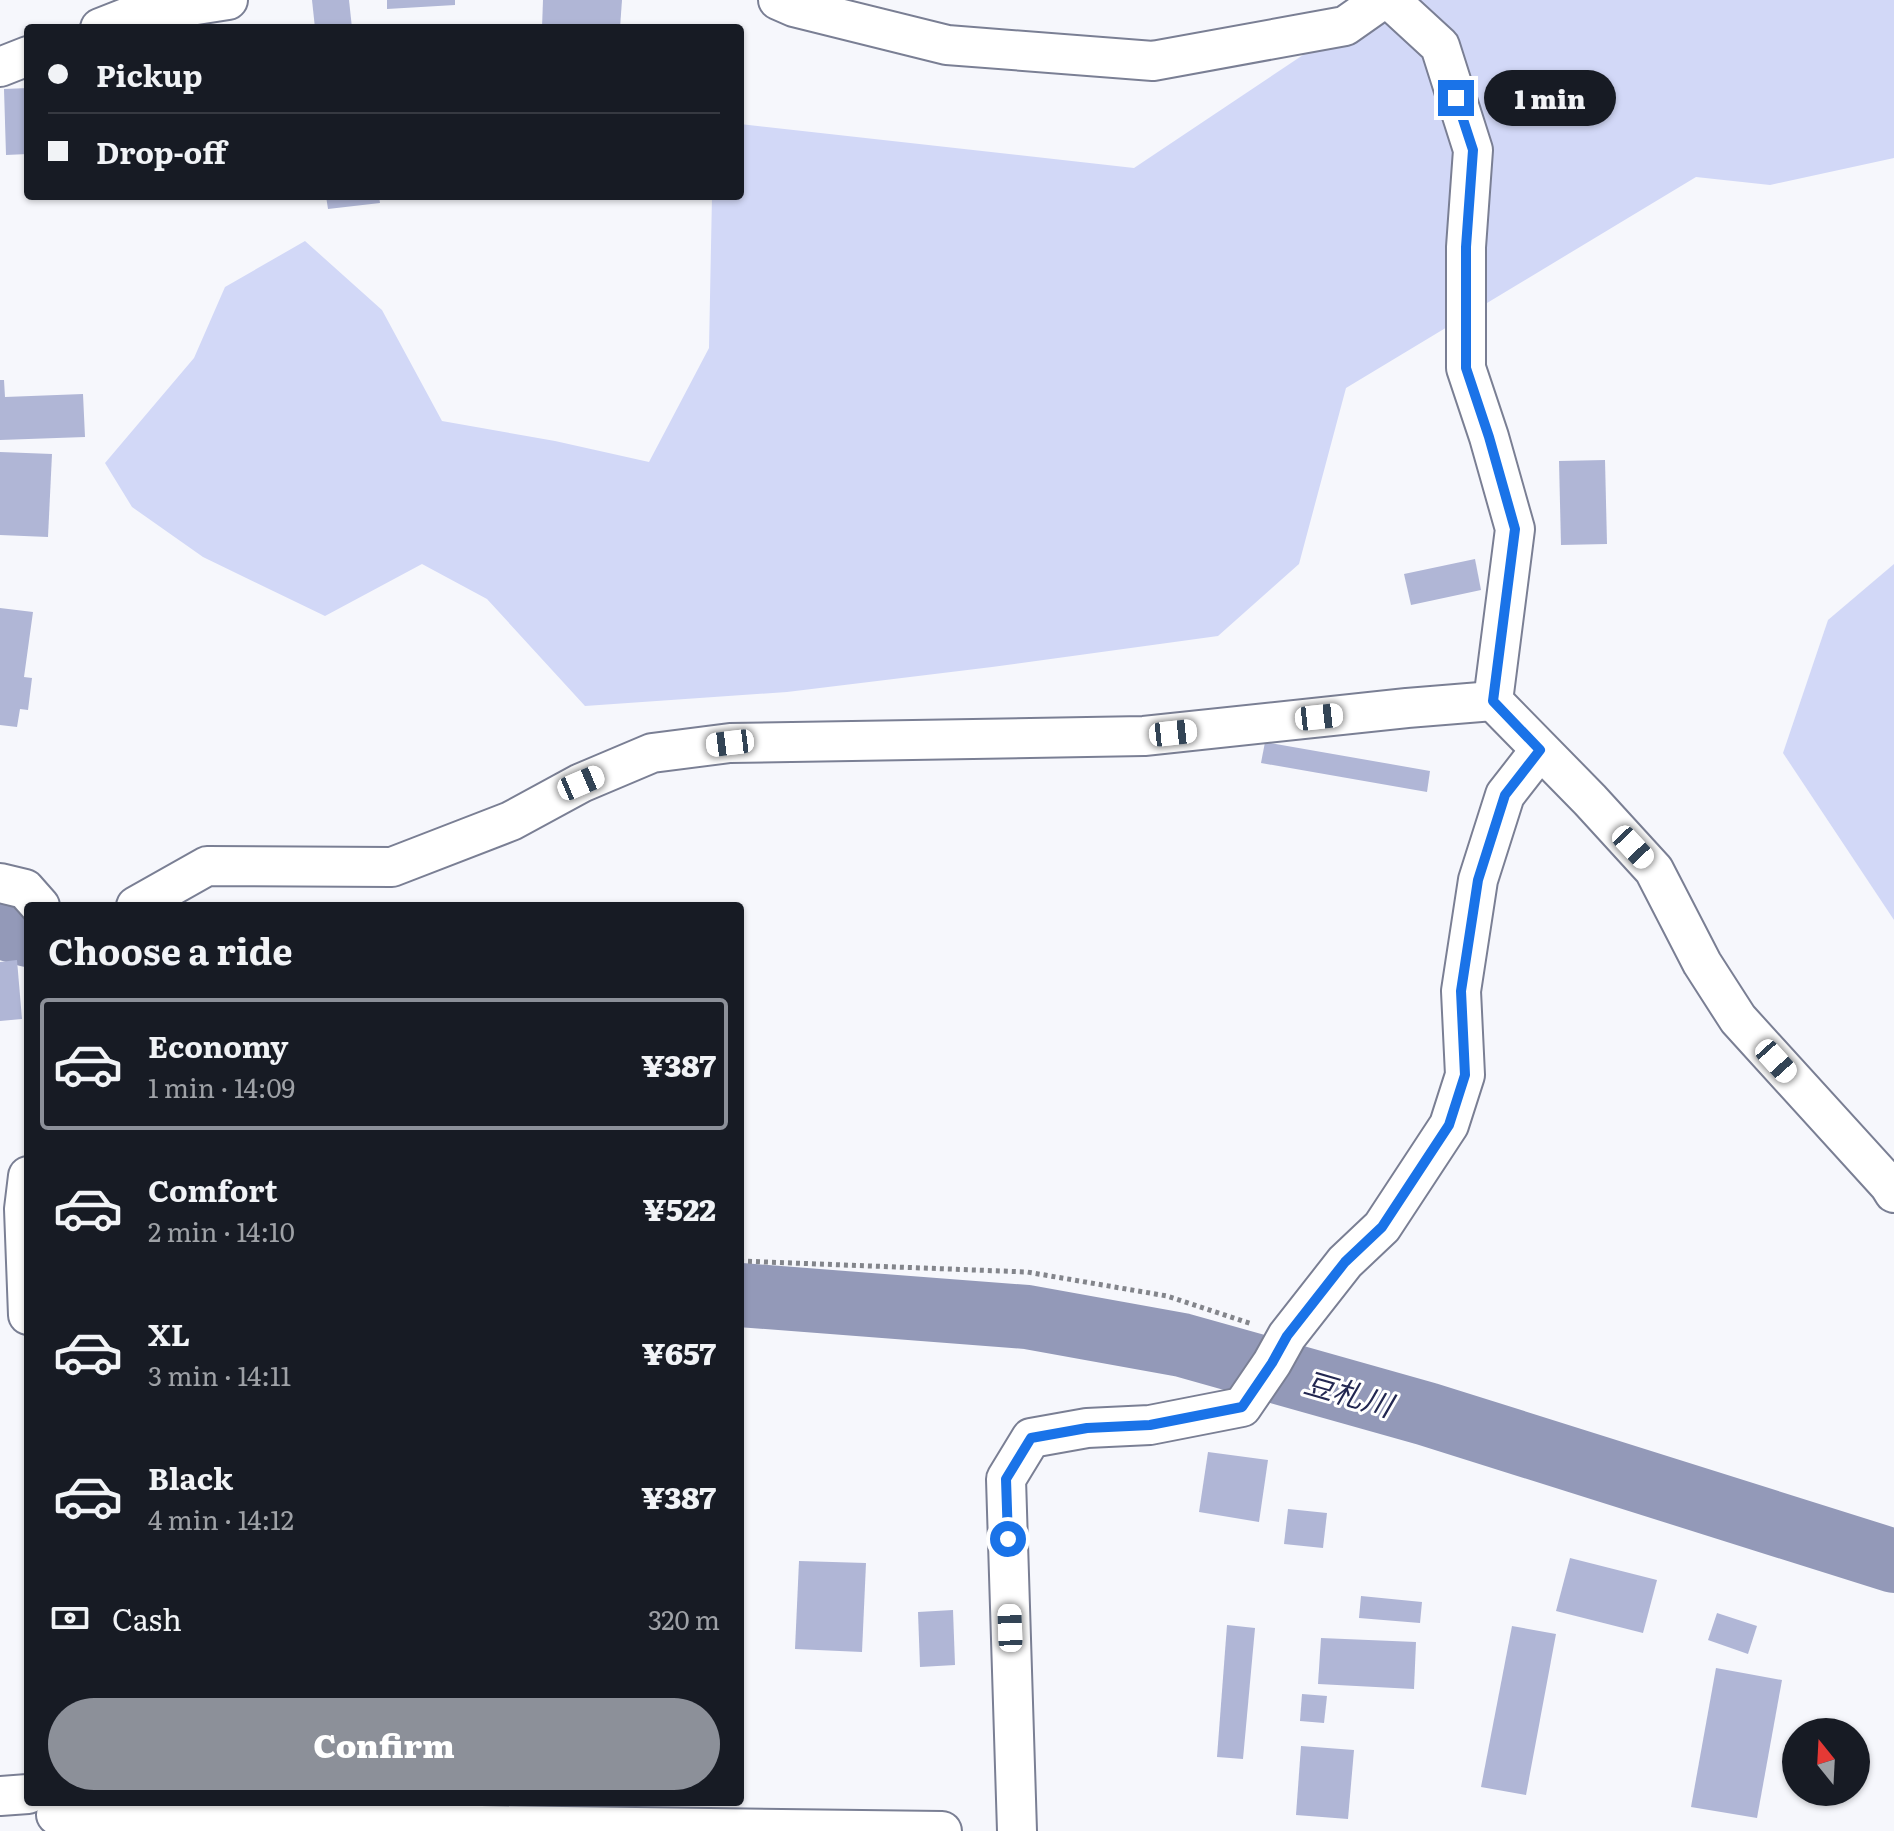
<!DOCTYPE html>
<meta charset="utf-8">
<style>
body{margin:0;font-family:Literata,"Noto Sans JP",serif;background:#242831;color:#f1f3f6;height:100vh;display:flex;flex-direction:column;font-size:30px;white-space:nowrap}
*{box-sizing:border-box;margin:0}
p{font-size:26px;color:#9ea1a6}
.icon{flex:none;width:44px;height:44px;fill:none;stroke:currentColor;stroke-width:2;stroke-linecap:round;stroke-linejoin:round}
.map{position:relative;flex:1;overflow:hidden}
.sheet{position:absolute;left:24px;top:902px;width:720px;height:904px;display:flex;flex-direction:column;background:#171b24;border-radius:8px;box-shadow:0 2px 6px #0004}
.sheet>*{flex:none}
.top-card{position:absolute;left:24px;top:24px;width:720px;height:176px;border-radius:8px;box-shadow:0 2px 6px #0004;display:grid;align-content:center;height:176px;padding:0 24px;background:#171b24}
.needle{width:52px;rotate:342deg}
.controls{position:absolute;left:1782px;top:1718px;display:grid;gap:16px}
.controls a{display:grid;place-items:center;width:88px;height:88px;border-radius:50%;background:#171b24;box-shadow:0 2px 6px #0004;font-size:40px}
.end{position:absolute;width:36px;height:36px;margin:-18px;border:10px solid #1a73e8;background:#fff;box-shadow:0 0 0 4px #fff}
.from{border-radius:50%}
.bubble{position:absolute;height:56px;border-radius:28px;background:#171b24;box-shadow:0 2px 6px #0004;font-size:26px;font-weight:800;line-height:56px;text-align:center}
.car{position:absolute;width:24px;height:48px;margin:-24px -12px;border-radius:10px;box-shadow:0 0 6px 2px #0007;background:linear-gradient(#fff 24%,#345 0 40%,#fff 0 76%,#345 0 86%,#fff 0)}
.top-card b{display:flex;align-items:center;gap:28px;height:76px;font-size:30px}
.top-card b+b{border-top:2px solid #363941}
.top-card i{width:20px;height:20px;background:#f1f3f6}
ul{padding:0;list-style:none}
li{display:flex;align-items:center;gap:24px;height:132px;margin:0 16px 12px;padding:0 8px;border:4px solid transparent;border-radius:8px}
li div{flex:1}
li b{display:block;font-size:30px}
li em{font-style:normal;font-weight:800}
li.current{border-color:#8c9099}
li>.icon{width:72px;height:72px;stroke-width:1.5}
h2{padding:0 24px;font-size:36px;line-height:96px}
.pay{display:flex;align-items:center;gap:20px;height:88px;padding:0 24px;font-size:30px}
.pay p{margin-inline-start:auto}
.primary-button{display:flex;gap:16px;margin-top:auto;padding:16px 24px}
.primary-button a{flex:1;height:92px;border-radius:48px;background:#8c9099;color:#fff;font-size:32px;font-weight:800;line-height:92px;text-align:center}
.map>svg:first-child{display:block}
.green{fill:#d2d8f7}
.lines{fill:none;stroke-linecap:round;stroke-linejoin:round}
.river{stroke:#9399b8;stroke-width:64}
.building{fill:#b0b6d6}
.minor-casing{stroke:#7a7f94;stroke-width:42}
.path{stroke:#83858b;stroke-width:5;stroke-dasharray:4 4;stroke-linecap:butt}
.minor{stroke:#fff;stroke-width:38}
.route{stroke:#1a73e8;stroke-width:10}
.labels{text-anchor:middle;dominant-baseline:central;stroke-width:6;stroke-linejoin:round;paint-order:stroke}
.water-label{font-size:30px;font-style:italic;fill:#222751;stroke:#fff}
</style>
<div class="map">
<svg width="1894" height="1831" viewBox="0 0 1894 1831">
<rect width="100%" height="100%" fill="#f6f7fc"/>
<g class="green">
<polygon points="1359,0 1894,0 1894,158 1770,185 1696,177 1346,388 1299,564 1218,636 992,667 787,692 585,706 487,599 422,564 325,616 203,557 132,507 105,463 194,358 225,287 305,241 382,310 442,421 555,441 649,462 709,348 712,196 740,196 740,124 1134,168 1345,27"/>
<polygon points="1894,564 1894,920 1783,753 1828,620"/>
</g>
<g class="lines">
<g class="river">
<polyline points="0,927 28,935"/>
<polyline points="740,1295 1027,1317 1182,1345 1427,1414 1894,1561"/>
</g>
</g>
<g class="building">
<polygon points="312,0 349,0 352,28 315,28"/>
<polygon points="387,0 455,0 455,5 387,9"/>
<polygon points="543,0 622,0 620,28 542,28"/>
<polygon points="28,88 28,154 6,155 4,89"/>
<polygon points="326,196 379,196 380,203 328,209"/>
<polygon points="0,380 4,380 5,397 83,394 85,437 0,440"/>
<polygon points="0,452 52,454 48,537 0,535"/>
<polygon points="1605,460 1607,544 1561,545 1559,461"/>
<polygon points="1475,559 1481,590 1411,605 1404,574"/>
<polygon points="0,608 33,612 24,677 32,678 28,710 20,709 17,727 0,725"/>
<polygon points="1265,742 1430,771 1427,792 1261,763"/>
<polygon points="17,960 22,1019 0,1021 0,962"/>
<polygon points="1208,1452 1268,1460 1259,1522 1199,1512"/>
<polygon points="1288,1509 1327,1513 1323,1548 1284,1544"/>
<polygon points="1570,1558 1657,1580 1643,1633 1556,1611"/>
<polygon points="799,1561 866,1563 862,1652 795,1649"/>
<polygon points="1361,1596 1422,1602 1420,1623 1359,1618"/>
<polygon points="953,1610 955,1665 920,1667 918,1612"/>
<polygon points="1717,1613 1757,1626 1748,1654 1708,1640"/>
<polygon points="1227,1625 1255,1628 1243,1759 1217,1757"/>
<polygon points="1512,1626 1556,1634 1526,1795 1481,1787"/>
<polygon points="1321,1638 1416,1642 1414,1689 1318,1684"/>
<polygon points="1716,1668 1782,1680 1757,1818 1691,1807"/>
<polygon points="1302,1694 1327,1696 1324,1723 1300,1721"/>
<polygon points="1301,1746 1354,1750 1348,1819 1296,1815"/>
</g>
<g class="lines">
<defs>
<g id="minor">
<polyline points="778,0 794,7 947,45 1153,61 1345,26 1382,0"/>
<polyline points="1390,0 1440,46 1473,150 1466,247 1466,368 1489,437 1515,529 1493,701"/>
<polyline points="100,28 133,15 228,0"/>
<polyline points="0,67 28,56"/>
<polyline points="1493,701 1590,800 1654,870 1702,963 1738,1019 1889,1185 1894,1193"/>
<polyline points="0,883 25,889 40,906"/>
<polyline points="136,906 207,866 392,867 511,821 581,783 652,753 730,743 1144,736 1407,708 1493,701"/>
<polyline points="28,1176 24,1209 28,1315"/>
<polyline points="0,1796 28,1794"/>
<polyline points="56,1815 480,1825 942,1831"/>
<polyline points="1017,1831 1006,1479 1031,1438 1087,1428 1150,1425 1242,1407 1272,1363 1287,1336 1345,1262 1382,1227 1449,1125 1465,1075 1461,991 1478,880 1505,795 1540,750"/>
</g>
</defs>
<use href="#minor" class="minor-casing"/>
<polyline class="path" points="740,1261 1027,1272 1167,1296 1252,1324"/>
<use href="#minor" class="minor"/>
</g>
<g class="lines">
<polyline class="route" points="1008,1539 1006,1479 1031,1438 1087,1428 1150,1425 1242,1407 1272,1363 1287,1336 1345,1262 1382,1227 1449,1125 1465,1075 1461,991 1478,880 1505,795 1540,750 1493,701 1515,529 1489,437 1466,368 1466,247 1473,150 1456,98"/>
</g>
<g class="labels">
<g class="water-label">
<text transform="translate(1349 1392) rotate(16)">豆札川</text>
</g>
</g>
</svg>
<div class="controls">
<a><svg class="needle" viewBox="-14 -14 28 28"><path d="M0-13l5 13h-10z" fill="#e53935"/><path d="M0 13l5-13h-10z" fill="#9ea1a6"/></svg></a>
</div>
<i class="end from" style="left:1008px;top:1539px"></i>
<i class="end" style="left:1456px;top:98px"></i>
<div class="bubble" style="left:1484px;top:70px;width:132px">1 min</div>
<i class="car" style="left:1319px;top:717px;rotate:84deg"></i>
<i class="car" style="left:1173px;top:733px;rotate:84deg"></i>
<i class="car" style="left:730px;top:743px;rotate:263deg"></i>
<i class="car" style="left:581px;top:783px;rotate:67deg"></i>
<i class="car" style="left:1633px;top:847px;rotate:137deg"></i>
<i class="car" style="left:1776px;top:1061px;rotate:138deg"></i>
<i class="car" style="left:1010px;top:1628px;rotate:358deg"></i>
<div class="top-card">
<b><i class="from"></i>Pickup</b>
<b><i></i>Drop-off</b>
</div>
<section class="sheet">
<h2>Choose a ride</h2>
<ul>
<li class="current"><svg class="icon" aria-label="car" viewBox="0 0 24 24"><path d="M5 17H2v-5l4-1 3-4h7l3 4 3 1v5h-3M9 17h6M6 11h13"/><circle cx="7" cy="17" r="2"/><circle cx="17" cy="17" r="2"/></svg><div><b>Economy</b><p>1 min · 14:09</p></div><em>¥387</em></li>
<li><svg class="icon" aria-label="car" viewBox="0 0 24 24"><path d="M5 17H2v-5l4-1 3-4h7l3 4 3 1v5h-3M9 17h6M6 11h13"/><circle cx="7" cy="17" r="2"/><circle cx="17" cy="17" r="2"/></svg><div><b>Comfort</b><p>2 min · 14:10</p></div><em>¥522</em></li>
<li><svg class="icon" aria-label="car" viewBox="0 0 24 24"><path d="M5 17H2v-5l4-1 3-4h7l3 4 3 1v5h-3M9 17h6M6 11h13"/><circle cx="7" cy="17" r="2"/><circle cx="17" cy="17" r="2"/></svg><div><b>XL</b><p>3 min · 14:11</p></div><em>¥657</em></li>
<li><svg class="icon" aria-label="car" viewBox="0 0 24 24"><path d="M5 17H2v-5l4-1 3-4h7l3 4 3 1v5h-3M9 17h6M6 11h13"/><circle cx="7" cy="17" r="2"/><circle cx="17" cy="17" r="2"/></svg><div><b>Black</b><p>4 min · 14:12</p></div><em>¥387</em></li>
</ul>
<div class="pay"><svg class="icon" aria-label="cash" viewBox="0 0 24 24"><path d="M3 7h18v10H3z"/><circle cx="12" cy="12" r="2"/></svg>Cash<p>320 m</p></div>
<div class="primary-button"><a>Confirm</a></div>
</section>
</div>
